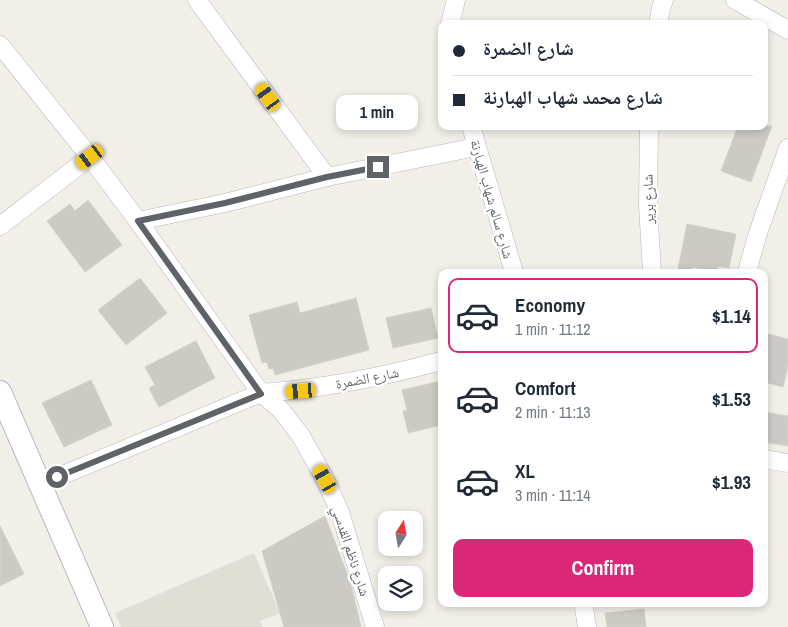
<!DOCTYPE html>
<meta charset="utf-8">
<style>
body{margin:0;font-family:"Archivo Narrow","Noto Naskh Arabic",sans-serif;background:#f6f6f7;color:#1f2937;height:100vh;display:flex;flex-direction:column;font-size:19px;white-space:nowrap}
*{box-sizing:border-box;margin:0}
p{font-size:16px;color:#747a83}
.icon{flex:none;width:28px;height:28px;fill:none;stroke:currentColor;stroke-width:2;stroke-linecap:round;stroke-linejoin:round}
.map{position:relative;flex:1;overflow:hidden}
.drawer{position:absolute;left:438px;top:269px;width:330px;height:338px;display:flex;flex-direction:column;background:#fff;border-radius:10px;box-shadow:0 2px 8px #0003}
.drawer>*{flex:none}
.banner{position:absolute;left:438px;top:20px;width:330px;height:110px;border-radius:10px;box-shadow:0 2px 8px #0003;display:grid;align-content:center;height:110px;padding:0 15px;background:#fff}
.needle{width:32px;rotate:11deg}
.fabs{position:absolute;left:378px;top:511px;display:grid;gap:10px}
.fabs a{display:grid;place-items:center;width:45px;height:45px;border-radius:10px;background:#fff;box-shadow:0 2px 8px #0003;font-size:25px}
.end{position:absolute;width:22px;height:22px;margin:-11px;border:6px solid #5f6368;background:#fff;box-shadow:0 0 0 2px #fff}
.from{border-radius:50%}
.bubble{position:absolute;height:35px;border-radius:10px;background:#fff;box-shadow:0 2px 8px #0003;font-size:16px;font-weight:800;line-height:35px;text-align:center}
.car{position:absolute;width:15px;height:30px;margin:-15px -8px;border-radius:6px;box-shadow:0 0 4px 1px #0007;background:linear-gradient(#f5c518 24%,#345 0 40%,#f5c518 0 76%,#345 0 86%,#f5c518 0)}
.banner b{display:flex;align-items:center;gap:18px;height:48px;font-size:19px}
.banner b+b{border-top:1px solid #e0e1e3}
.banner i{width:12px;height:12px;background:#1f2937}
ul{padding:9px 0 0;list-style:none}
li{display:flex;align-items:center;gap:15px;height:75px;margin:0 10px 8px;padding:0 5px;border:2px solid transparent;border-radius:10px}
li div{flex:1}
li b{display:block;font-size:19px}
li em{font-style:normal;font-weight:800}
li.active{border-color:#db2777}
li>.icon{width:45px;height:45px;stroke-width:1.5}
.cta{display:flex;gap:10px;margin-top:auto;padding:10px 15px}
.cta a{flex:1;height:58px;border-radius:10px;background:#db2777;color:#fff;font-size:20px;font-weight:800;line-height:58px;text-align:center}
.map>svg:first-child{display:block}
.education{fill:#e1ded6}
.building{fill:#cccac5;stroke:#d6d1c6}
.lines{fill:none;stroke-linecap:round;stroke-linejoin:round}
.minor-casing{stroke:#b5b8bc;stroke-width:19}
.tertiary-casing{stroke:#b5b8bc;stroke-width:24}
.minor{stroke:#fff;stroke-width:18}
.tertiary{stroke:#fff;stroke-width:22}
.route{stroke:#5f6368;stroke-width:6}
.labels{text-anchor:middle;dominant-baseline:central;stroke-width:5;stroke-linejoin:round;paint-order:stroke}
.street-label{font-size:14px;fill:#5f6368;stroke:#fff}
</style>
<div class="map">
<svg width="788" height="627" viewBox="0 0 788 627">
<rect width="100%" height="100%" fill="#f1efe8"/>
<polygon class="education" points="254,553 280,613 260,621 262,627 121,627 115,613"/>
<g class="building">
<polygon points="738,126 772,126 751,182 721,171"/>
<polygon points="88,200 122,245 85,272 47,221 70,204 75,211"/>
<polygon points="687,224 736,234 729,268 718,266 717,272 692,267 691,271 678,269"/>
<polygon points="140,278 167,313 126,345 98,310"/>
<polygon points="356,298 369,350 275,375 273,368 269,369 267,362 262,363 249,315 297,302 300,313"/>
<polygon points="431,308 438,338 393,348 386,318"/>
<polygon points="764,333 788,339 788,366 783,387 764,382"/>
<polygon points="196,341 215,378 159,407 149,388 155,385 145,367"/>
<polygon points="91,380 112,425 64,447 42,403"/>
<polygon points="441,381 441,425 408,433 403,411 407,410 402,390"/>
<polygon points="764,412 788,416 788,446 764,442"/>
<polygon points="325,516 351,584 361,627 284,627 262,551"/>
<polygon points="0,526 24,574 0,586"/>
<polygon points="644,609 646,627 607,627 605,613"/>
</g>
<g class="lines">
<defs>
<g id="minor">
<polyline points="197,0 327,177"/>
<polyline points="735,0 788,30"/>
<polyline points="450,24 456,0"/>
<polyline points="658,24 661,8 664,0"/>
<polyline points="0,45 90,157 138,221 261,393 281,410 301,436 325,479 340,512 375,627"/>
<polyline points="471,126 514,272"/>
<polyline points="649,126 648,205 652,272"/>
<polyline points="138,221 225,203 327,177 476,147"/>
<polyline points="0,226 90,157"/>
<polyline points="747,272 757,236 788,148"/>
<polyline points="764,459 788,463"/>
<path d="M41 484 261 393C322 389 382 377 441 361"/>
<polyline points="583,602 587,627"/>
</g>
<polyline id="tertiary" points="0,392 102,627"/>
</defs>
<use href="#minor" class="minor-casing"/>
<use href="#tertiary" class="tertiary-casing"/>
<use href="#minor" class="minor"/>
<use href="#tertiary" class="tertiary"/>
</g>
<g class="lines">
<polyline class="route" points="57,477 261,394 138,221 225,203 327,177 378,167"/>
</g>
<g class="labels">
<g class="street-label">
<text transform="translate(492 199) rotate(74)">شارع سالم شهاب الهبارنة</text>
<text transform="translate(648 199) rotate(-91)">شارع برير</text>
<text transform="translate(367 378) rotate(-11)">شارع الضمرة</text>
<text transform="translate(351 551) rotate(72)">شارع ناظم القدسي</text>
</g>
</g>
</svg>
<div class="fabs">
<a><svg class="needle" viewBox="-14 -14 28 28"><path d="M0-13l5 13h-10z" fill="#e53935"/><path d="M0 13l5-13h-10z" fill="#747a83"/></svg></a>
<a><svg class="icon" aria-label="layers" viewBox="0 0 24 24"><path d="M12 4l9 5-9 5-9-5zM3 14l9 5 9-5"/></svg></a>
</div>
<i class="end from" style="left:57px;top:477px"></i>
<i class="end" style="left:378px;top:167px"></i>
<div class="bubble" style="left:336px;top:95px;width:82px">1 min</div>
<i class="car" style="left:268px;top:97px;rotate:324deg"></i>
<i class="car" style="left:90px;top:157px;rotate:233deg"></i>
<i class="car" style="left:301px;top:391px;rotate:266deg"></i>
<i class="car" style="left:325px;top:479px;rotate:330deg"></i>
<div class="banner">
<b><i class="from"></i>شارع الضمرة</b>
<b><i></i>شارع محمد شهاب الهبارنة</b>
</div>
<section class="drawer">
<ul>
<li class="active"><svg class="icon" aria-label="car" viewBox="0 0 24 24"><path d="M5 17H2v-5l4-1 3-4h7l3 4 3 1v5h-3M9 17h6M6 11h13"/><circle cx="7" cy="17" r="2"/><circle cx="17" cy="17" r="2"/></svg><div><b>Economy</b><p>1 min · 11:12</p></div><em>$1.14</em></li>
<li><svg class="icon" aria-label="car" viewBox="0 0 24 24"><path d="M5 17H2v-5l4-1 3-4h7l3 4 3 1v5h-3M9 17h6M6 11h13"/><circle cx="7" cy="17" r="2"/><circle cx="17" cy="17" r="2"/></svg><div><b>Comfort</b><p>2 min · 11:13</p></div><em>$1.53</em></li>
<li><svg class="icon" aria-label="car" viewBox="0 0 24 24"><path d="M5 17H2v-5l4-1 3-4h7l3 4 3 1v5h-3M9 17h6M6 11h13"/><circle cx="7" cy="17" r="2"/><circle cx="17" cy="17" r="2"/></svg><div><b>XL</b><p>3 min · 11:14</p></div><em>$1.93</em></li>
</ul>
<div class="cta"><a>Confirm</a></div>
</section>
</div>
